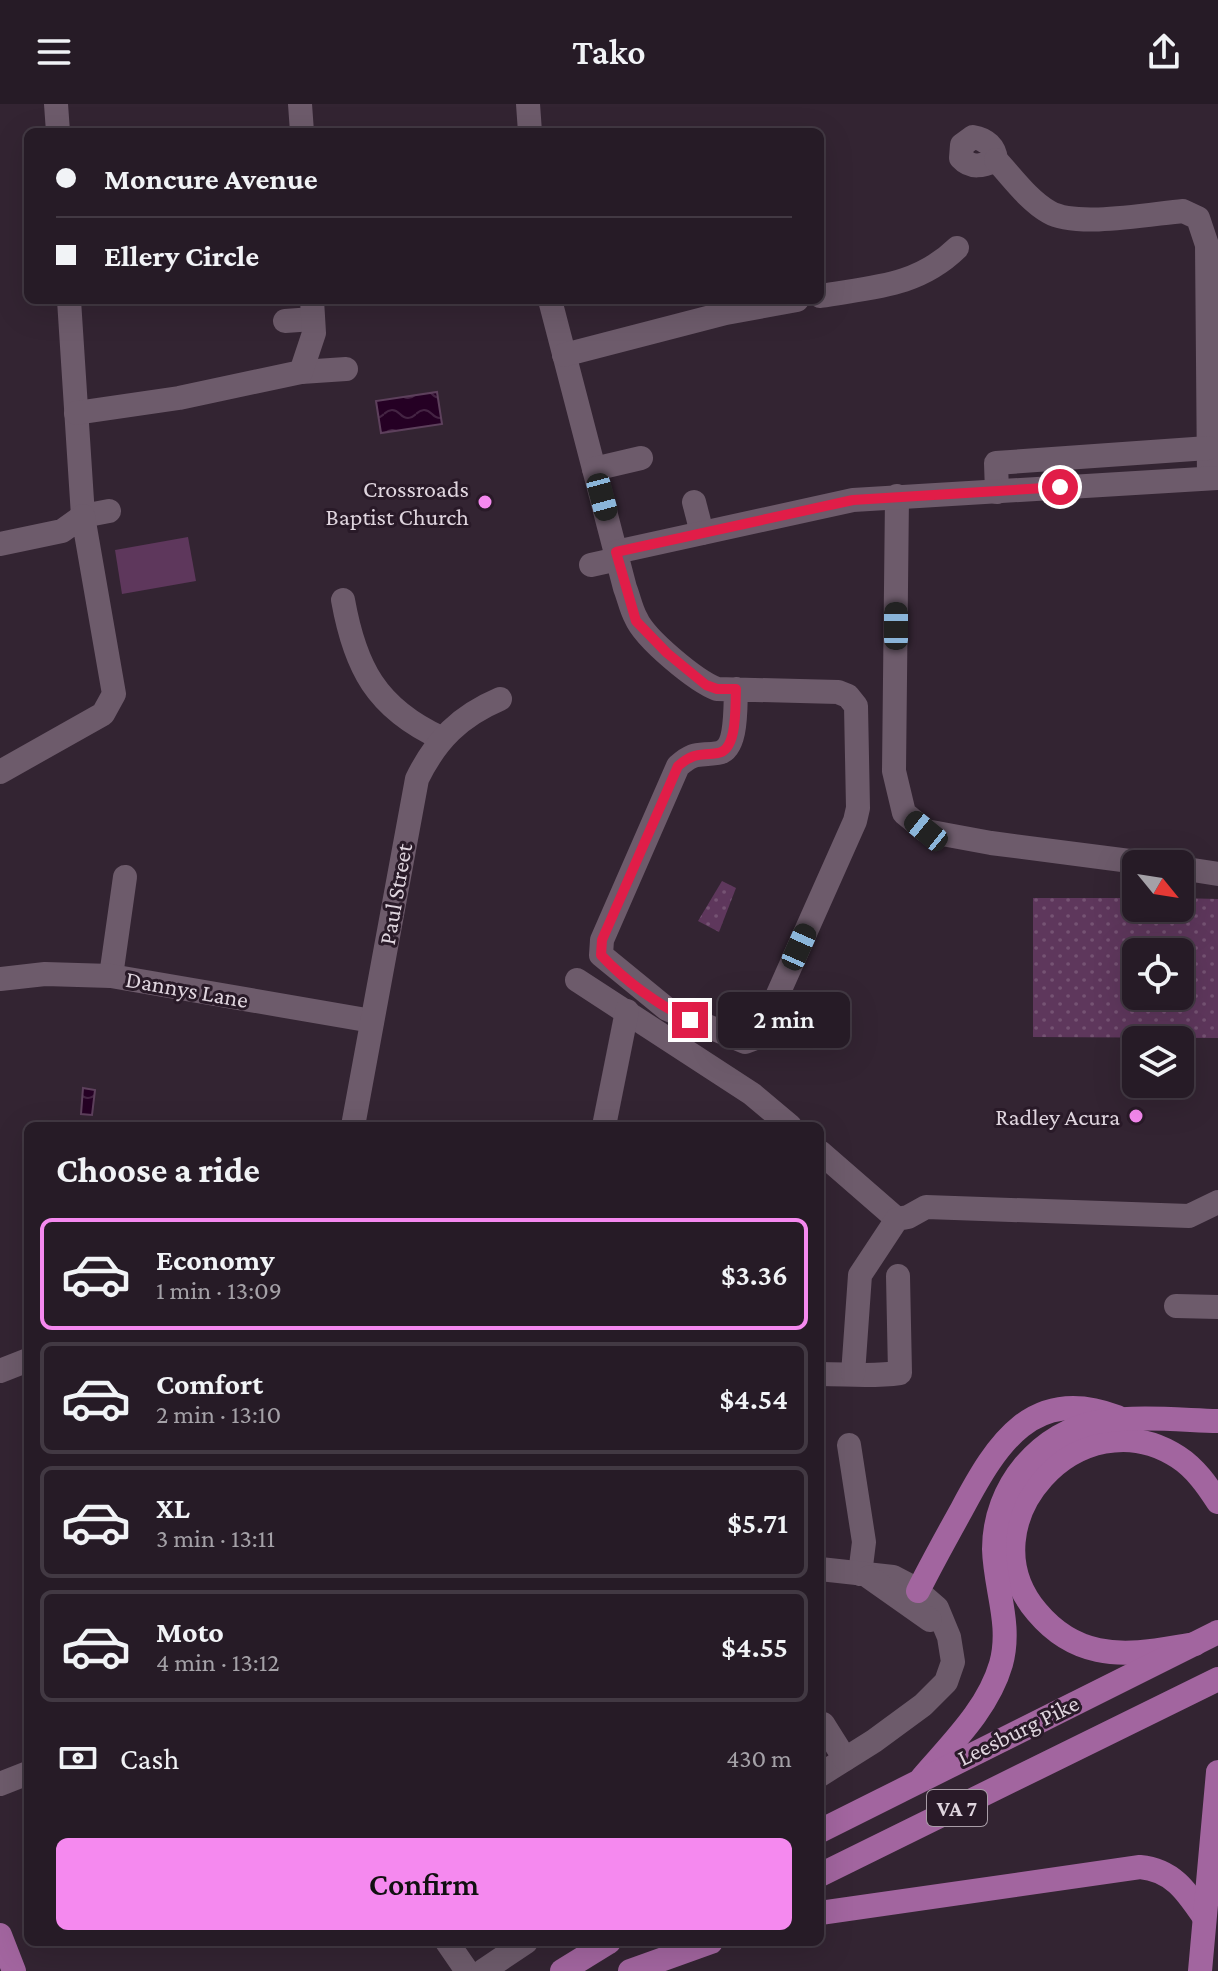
<!DOCTYPE html>
<meta charset="utf-8">
<style>
body{margin:0;font-family:"Crimson Pro",serif;background:#322832;color:#f1f3f6;height:100vh;display:flex;flex-direction:column;font-size:30px;white-space:nowrap}
*{box-sizing:border-box;margin:0}
p{font-size:26px;color:#a4a1a7}
.icon{flex:none;width:44px;height:44px;fill:none;stroke:currentColor;stroke-width:2;stroke-linecap:round;stroke-linejoin:round}
.map{position:relative;flex:1;overflow:hidden}
.side{position:absolute;left:24px;top:1018px;width:800px;height:824px;display:flex;flex-direction:column;background:#261b26;border-radius:12px;box-shadow:0 8px 32px #0002,0 0 0 2px #423943}
.side>*{flex:none}
.hud{position:absolute;left:24px;top:24px;width:800px;height:176px;border-radius:12px;box-shadow:0 8px 32px #0002,0 0 0 2px #423943;display:grid;align-content:center;height:176px;padding:0 32px;background:#261b26}
.needle{width:52px;rotate:120deg}
.buttons{position:absolute;left:1122px;top:746px;display:grid;gap:16px}
.buttons a{display:grid;place-items:center;width:72px;height:72px;border-radius:12px;background:#261b26;box-shadow:0 8px 32px #0002,0 0 0 2px #423943;font-size:40px}
.end{position:absolute;width:36px;height:36px;margin:-18px;border:10px solid #e11d48;background:#fff;box-shadow:0 0 0 4px #fff}
.from{border-radius:50%}
.bubble{position:absolute;height:56px;border-radius:12px;background:#261b26;box-shadow:0 8px 32px #0002,0 0 0 2px #423943;font-size:26px;font-weight:600;line-height:56px;text-align:center}
.car{position:absolute;width:24px;height:48px;margin:-24px -12px;border-radius:10px;box-shadow:0 0 6px 2px #0007;background:linear-gradient(#222 24%,#8ab4d8 0 40%,#222 0 76%,#8ab4d8 0 86%,#222 0)}
.hud b{display:flex;align-items:center;gap:28px;height:76px;font-size:30px}
.hud b+b{border-top:2px solid #423943}
.hud i{width:20px;height:20px;background:#f1f3f6}
ul{padding:0;list-style:none}
li{display:flex;align-items:center;gap:24px;height:112px;margin:0 16px 12px;padding:0 16px;border:4px solid #423943;border-radius:12px}
li div{flex:1}
li b{display:block;font-size:30px}
li em{font-style:normal;font-weight:600}
li.on{border-color:#f589ef}
li>.icon{width:72px;height:72px;stroke-width:1.5}
h2{padding:0 32px;font-size:36px;line-height:96px}
.pay{display:flex;align-items:center;gap:20px;height:88px;padding:0 32px;font-size:30px}
.pay p{margin-inline-start:auto}
.primary-button{display:flex;gap:16px;margin-top:auto;padding:16px 32px}
.primary-button a{flex:1;height:92px;border-radius:12px;background:#f589ef;color:#111;font-size:32px;font-weight:600;line-height:92px;text-align:center}
header{display:flex;justify-content:space-between;align-items:center;height:104px;padding:0 32px;background:#261b26;font-size:36px;font-weight:600}
.map>svg:first-child{display:block}
.grass{fill:url(#grass-dots);fill-rule:evenodd}
.garden{fill:#5e375c}
.water{fill:url(#water-waves);stroke:#5d405c;stroke-width:2}
.lines{fill:none;stroke-linecap:round;stroke-linejoin:round}
.minor{stroke:#6d5b6b;stroke-width:24}
.major{stroke:#a2659f;stroke-width:24}
.route{stroke:#e11d48;stroke-width:10}
.poi-dot{fill:#f589ef;stroke:#291a28;stroke-width:3}
.labels{text-anchor:middle;dominant-baseline:central;stroke-width:6;stroke-linejoin:round;paint-order:stroke}
.shield{fill:#291a28;stroke:#a89da7;stroke-width:2}
.shield-label{font-size:22px;font-weight:bold;fill:#dfd5de}
.poi-label{font-size:24px;fill:#dfd5de;stroke:#291a28;text-anchor:end}
.street-label{font-size:24px;fill:#dfd5de;stroke:#291a28}
</style>
<header><svg class="icon" aria-label="menu" viewBox="0 0 24 24"><path d="M4 6h16M4 12h16M4 18h16"/></svg>Tako<svg class="icon" aria-label="share" viewBox="0 0 24 24"><path d="M12 15V3M7 8l5-5 5 5M5 13v7h14v-7"/></svg></header>
<div class="map">
<svg width="1218" height="1867" viewBox="0 0 1218 1867">
<defs>
<pattern id="grass-dots" width="8" height="8" patternUnits="userSpaceOnUse" patternTransform="scale(2)"><rect width="8" height="8" fill="#5e375c"/><path d="M2 2h.1M6 6h.1" fill="none" stroke="#755373" stroke-width="1.8" stroke-linecap="round"/></pattern>
<pattern id="water-waves" width="16" height="10" patternUnits="userSpaceOnUse" patternTransform="scale(2)"><rect width="16" height="10" fill="#250024"/><path d="M0 5q4-4 8 0t8 0" fill="none" stroke="#442443"/></pattern>
</defs>
<rect width="100%" height="100%" fill="#332432"/>
<g class="grass">
<polygon points="722,777 736,784 719,828 698,817"/>
<path d="M1033 794H1136V804H1180V794L1218 795V934L1033 933ZM1136 848H1180V892H1136Z"/>
</g>
<polygon class="garden" points="188,433 196,477 122,490 115,446"/>
<g class="water">
<polygon points="437,288 442,320 381,329 376,297"/>
<polygon points="83,984 95,986 92,1011 81,1010"/>
</g>
<g class="lines">
<g class="minor">
<polyline points="56,0 58,28"/>
<polyline points="300,0 302,28"/>
<polyline points="528,0 530,28"/>
<path d="M973 33C986 35 995 43 996 56 983 62 971 65 961 54L962 41Z"/>
<path d="M996 56C1012 73 1028 96 1049 108 1076 124 1150 110 1183 107L1198 114 1207 141 1209 374"/>
<path d="M820 192C872 183 917 183 957 144"/>
<polyline points="69,196 83,412 109,407"/>
<path d="M550 196 625 484C629 494 631 505 636 514 645 535 696 577 717 585L838 588 848 592 856 602 858 704 855 717 762 926 753 935 745 938 667 905 601 851 602 836 678 662C695 647 698 652 718 649 738 646 735 601 736 585"/>
<polyline points="285,217 313,215"/>
<polyline points="564,251 726,209 797,196"/>
<polyline points="301,268 346,265"/>
<polyline points="76,309 179,294 301,268 314,229 312,196"/>
<polyline points="594,365 641,354"/>
<polyline points="997,388 996,359 1208,344"/>
<polyline points="897,392 894,667 904,709 926,727 991,739 1153,760"/>
<polyline points="694,398 702,429"/>
<polyline points="0,440 62,427 83,412 114,590 103,610 0,668"/>
<polyline points="616,448 853,396 1218,374"/>
<polyline points="591,461 618,455"/>
<path d="M343 496C355 563 376 604 441 634"/>
<polyline points="1180,764 1218,770"/>
<polyline points="111,872 125,773"/>
<polyline points="0,875 45,870 111,872 372,917"/>
<polyline points="577,876 752,990 790,1022"/>
<path d="M353 1022 417 675C436 636 460 612 500 595"/>
<polyline points="604,1022 627,907"/>
<polyline points="820,1048 897,1115"/>
<polyline points="1176,1202 1218,1203"/>
<polyline points="0,1267 28,1256"/>
<path d="M820 1270C849 1270 871 1273 900 1269L898 1172"/>
<polyline points="853,1270 860,1171 897,1115 908,1113 926,1103 1189,1112 1218,1098"/>
<polyline points="849,1341 864,1438 860,1470"/>
<polyline points="820,1465 893,1473 914,1484 937,1504 949,1533 953,1558 946,1578 923,1601 874,1637 820,1671"/>
<polyline points="869,1473 930,1516"/>
<polyline points="823,1620 845,1655"/>
<polyline points="0,1680 28,1669"/>
<polyline points="447,1838 467,1867"/>
<polyline points="483,1867 526,1838"/>
</g>
<g class="major">
<path d="M918 1487C932 1459 947 1432 962 1405 997 1339 1033 1281 1117 1313"/>
<path d="M1195 1540C1163 1545 1130 1553 1098 1546 1074 1541 1053 1527 1037 1508 962 1420 1080 1289 1178 1353 1195 1364 1207 1381 1218 1398"/>
<path d="M922 1674C951 1640 988 1605 1001 1560 1012 1520 995 1485 994 1445 994 1383 1040 1327 1102 1317 1139 1312 1181 1316 1218 1317"/>
<polyline points="820,1727 1218,1528"/>
<polyline points="820,1771 1218,1575"/>
<path d="M820 1809 1140 1763C1173 1766 1187 1788 1204 1813"/>
<polyline points="0,1831 14,1867"/>
<polyline points="562,1867 609,1838"/>
<polyline points="630,1867 711,1838"/>
<polyline points="1200,1867 1218,1668"/>
</g>
</g>
<g class="lines">
<path class="route" d="M690 916C658 901 625 877 601 851L602 836 678 662C695 648 698 652 718 649 738 646 735 601 736 585H717L706 581 667 549 636 517 616 448 853 396 1060 383"/>
</g>
<g class="poi-dot">
<circle cx="485" cy="398" r="8"/>
<circle cx="1136" cy="1012" r="8"/>
</g>
<g class="labels">
<rect class="shield" x="927" y="1686" width="60" height="36" rx="6"/>
<g class="shield-label">
<text x="957" y="1704">VA 7</text>
</g>
<g class="poi-label">
<text x="469" y="384">Crossroads<tspan x="469" dy="28">Baptist Church</tspan></text>
<text x="1120" y="1012">Radley Acura</text>
</g>
<g class="street-label">
<text transform="translate(395 790) rotate(-80)">Paul Street</text>
<text transform="translate(187 885) rotate(10)">Dannys Lane</text>
<text transform="translate(1018 1626) rotate(-26)">Leesburg Pike</text>
</g>
</g>
</svg>
<div class="buttons">
<a><svg class="needle" viewBox="-14 -14 28 28"><path d="M0-13l5 13h-10z" fill="#e53935"/><path d="M0 13l5-13h-10z" fill="#a4a1a7"/></svg></a>
<a><svg class="icon" aria-label="locate" viewBox="0 0 24 24"><circle cx="12" cy="12" r="6"/><path d="M12 2v4M12 18v4M2 12h4M18 12h4"/></svg></a>
<a><svg class="icon" aria-label="layers" viewBox="0 0 24 24"><path d="M12 4l9 5-9 5-9-5zM3 14l9 5 9-5"/></svg></a>
</div>
<i class="end from" style="left:1060px;top:383px"></i>
<i class="end" style="left:690px;top:916px"></i>
<div class="bubble" style="left:718px;top:888px;width:132px">2 min</div>
<i class="car" style="left:602px;top:393px;rotate:165deg"></i>
<i class="car" style="left:896px;top:522px;rotate:0deg"></i>
<i class="car" style="left:926px;top:727px;rotate:309deg"></i>
<i class="car" style="left:799px;top:843px;rotate:24deg"></i>
<div class="hud">
<b><i class="from"></i>Moncure Avenue</b>
<b><i></i>Ellery Circle</b>
</div>
<section class="side">
<h2>Choose a ride</h2>
<ul>
<li class="on"><svg class="icon" aria-label="car" viewBox="0 0 24 24"><path d="M5 17H2v-5l4-1 3-4h7l3 4 3 1v5h-3M9 17h6M6 11h13"/><circle cx="7" cy="17" r="2"/><circle cx="17" cy="17" r="2"/></svg><div><b>Economy</b><p>1 min · 13:09</p></div><em>$3.36</em></li>
<li><svg class="icon" aria-label="car" viewBox="0 0 24 24"><path d="M5 17H2v-5l4-1 3-4h7l3 4 3 1v5h-3M9 17h6M6 11h13"/><circle cx="7" cy="17" r="2"/><circle cx="17" cy="17" r="2"/></svg><div><b>Comfort</b><p>2 min · 13:10</p></div><em>$4.54</em></li>
<li><svg class="icon" aria-label="car" viewBox="0 0 24 24"><path d="M5 17H2v-5l4-1 3-4h7l3 4 3 1v5h-3M9 17h6M6 11h13"/><circle cx="7" cy="17" r="2"/><circle cx="17" cy="17" r="2"/></svg><div><b>XL</b><p>3 min · 13:11</p></div><em>$5.71</em></li>
<li><svg class="icon" aria-label="car" viewBox="0 0 24 24"><path d="M5 17H2v-5l4-1 3-4h7l3 4 3 1v5h-3M9 17h6M6 11h13"/><circle cx="7" cy="17" r="2"/><circle cx="17" cy="17" r="2"/></svg><div><b>Moto</b><p>4 min · 13:12</p></div><em>$4.55</em></li>
</ul>
<div class="pay"><svg class="icon" aria-label="cash" viewBox="0 0 24 24"><path d="M3 7h18v10H3z"/><circle cx="12" cy="12" r="2"/></svg>Cash<p>430 m</p></div>
<div class="primary-button"><a>Confirm</a></div>
</section>
</div>
